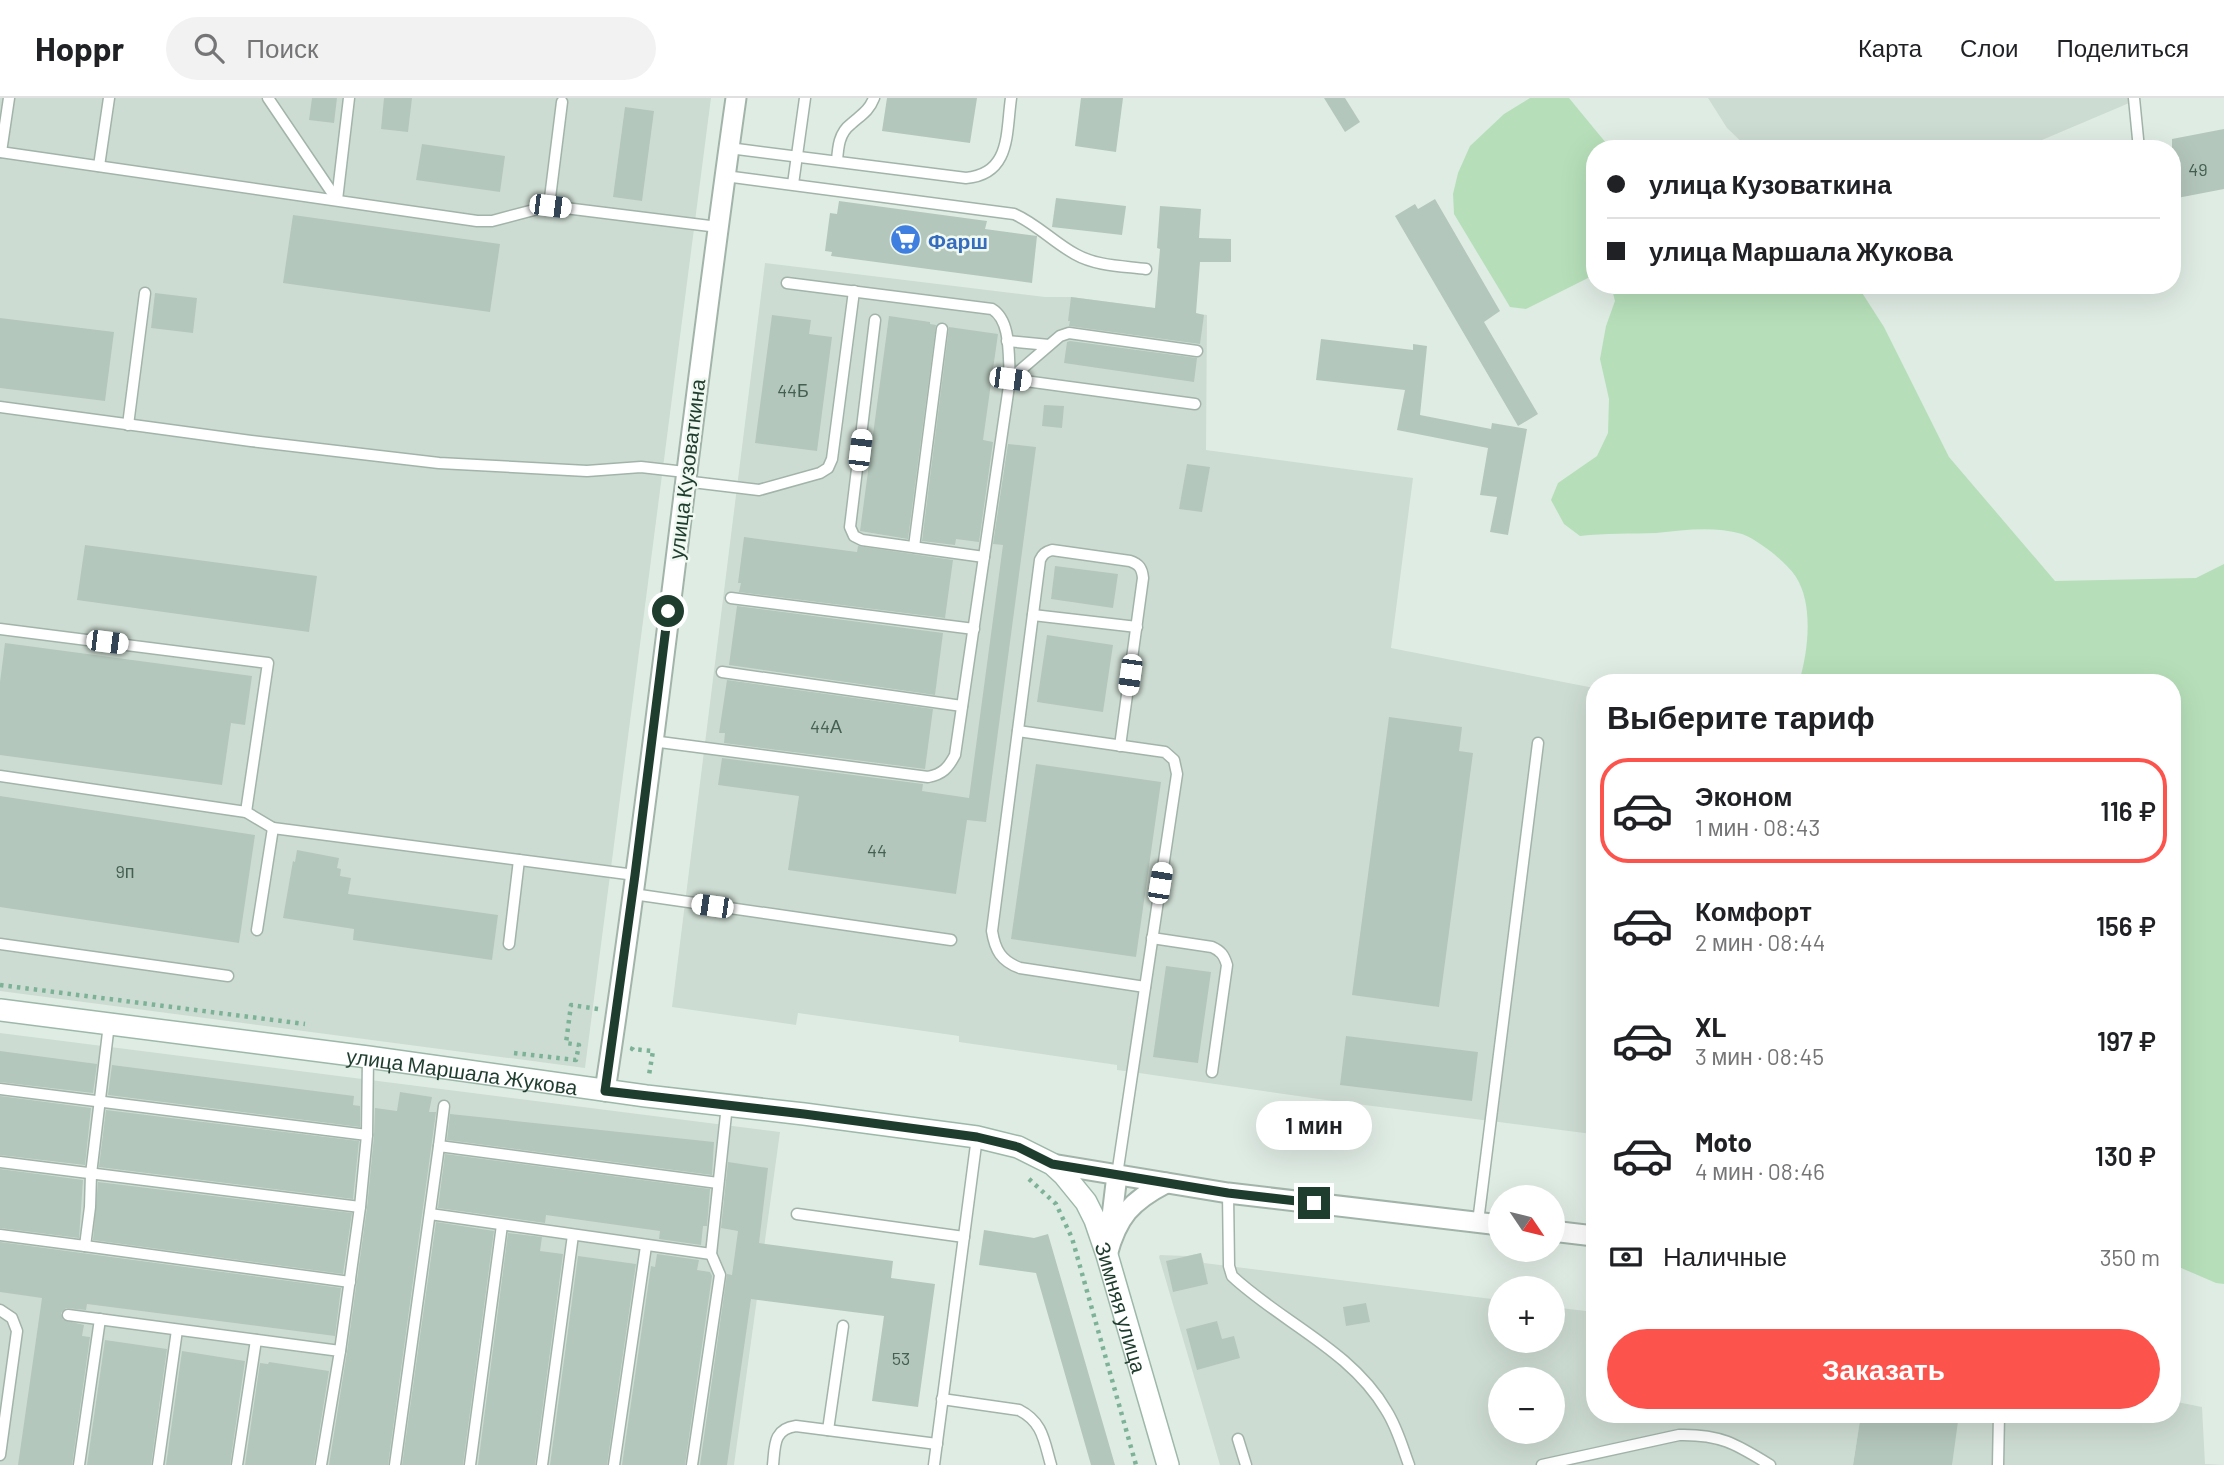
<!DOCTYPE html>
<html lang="ru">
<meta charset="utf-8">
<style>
body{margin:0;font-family:Barlow,sans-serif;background:#f2f2f2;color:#202124;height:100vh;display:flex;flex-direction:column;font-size:26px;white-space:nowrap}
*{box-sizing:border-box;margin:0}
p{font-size:23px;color:#757577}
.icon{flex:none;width:38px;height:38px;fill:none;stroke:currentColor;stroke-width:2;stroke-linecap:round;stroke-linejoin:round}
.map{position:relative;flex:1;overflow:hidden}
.sheet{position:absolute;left:1586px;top:576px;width:595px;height:749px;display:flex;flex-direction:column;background:#fff;border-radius:28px;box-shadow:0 7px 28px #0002}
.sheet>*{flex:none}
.guide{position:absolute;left:1586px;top:42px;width:595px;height:154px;border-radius:28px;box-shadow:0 7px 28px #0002;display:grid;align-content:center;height:154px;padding:0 21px;background:#fff}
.needle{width:46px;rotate:125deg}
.buttons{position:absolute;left:1488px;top:1087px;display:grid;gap:14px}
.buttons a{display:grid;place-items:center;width:77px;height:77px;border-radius:50%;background:#fff;box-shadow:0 7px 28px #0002;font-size:35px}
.end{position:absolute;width:32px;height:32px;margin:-16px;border:9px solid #1f3d2f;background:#fff;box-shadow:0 0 0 4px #fff}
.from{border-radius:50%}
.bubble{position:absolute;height:49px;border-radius:24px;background:#fff;box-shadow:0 7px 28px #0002;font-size:23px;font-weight:600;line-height:49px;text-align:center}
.car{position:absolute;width:21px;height:42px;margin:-21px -10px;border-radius:9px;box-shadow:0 0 5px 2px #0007;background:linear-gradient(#fff 24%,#345 0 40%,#fff 0 76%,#345 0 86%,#fff 0)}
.guide b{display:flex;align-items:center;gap:24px;height:66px;font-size:26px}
.guide b+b{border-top:2px solid #e0e0e0}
.guide i{width:18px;height:18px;background:#202124}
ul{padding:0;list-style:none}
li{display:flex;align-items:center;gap:21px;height:105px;margin:0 14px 10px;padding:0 7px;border:4px solid transparent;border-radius:28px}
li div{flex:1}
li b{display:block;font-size:26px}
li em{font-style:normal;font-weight:600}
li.current{border-color:#fc544d}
li>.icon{width:63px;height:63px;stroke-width:1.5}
h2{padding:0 21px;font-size:32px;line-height:84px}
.pay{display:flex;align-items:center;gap:18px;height:77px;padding:0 21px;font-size:26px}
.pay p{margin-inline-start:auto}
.action{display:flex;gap:14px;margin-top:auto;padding:14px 21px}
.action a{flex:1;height:80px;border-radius:42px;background:#fc544d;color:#fff;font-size:28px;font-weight:600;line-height:80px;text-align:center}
header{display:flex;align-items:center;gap:42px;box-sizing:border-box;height:98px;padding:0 35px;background:#fff;border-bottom:2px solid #e0e0e0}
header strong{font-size:33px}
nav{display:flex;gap:38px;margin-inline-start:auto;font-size:24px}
.search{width:490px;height:63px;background:#f2f2f2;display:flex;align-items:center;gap:18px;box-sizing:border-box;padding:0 24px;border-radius:38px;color:#757577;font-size:26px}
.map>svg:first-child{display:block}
.built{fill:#cddcd2;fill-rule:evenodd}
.green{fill:#b6dfb9}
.building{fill:#b4c7bc}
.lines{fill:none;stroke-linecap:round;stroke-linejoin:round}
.service-casing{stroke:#a2b4aa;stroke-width:13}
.minor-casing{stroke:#a2b4aa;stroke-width:23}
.secondary-casing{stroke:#9db8a9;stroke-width:24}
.path{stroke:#7db297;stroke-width:4.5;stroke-dasharray:3.5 5;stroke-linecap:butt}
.service{stroke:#fff;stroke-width:10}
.minor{stroke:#fff;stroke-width:19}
.secondary{stroke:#fff;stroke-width:21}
.route{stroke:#1f3d2f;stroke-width:9}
.labels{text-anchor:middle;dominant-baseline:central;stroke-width:5;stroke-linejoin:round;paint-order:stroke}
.number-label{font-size:18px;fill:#446052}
.shop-label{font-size:21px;font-weight:bold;fill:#366cbe;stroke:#f0f8f2;text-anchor:start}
.street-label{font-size:21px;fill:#1f3d2f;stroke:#f0f8f2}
</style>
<header>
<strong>Hoppr</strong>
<div class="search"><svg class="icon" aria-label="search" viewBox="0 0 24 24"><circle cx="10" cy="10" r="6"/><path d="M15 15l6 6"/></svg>Поиск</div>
<nav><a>Карта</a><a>Слои</a><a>Поделиться</a></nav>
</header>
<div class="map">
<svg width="2224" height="1367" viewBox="0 0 2224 1367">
<rect width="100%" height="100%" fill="#dfece4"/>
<g class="built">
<polygon points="0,0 711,0 585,970 0,893"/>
<polygon points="1708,0 2141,0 2021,51 1749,51 1727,30"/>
<polygon points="765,165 1045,199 1071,199 1207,217 1206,352 1413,380 1391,550 1594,590 1594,1020 1592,1036 1333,1003 1132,974 1117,972 1117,967 959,944 959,938 798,915 796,927 672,909"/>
<polygon points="0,935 780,1034 734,1367 0,1367"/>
<path d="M1201 1155 1204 1165 1500 1202V1242H1552V1209L1594 1214V1316H1861L1853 1367H1220L1159 1159 1160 1157 1187 1158ZM1500 1281H1552V1334H1500Z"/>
<polygon points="2172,1303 2202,1309 2205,1366 2223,1367 1917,1367 1924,1316 2172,1316"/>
</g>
<g class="green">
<polygon points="1530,0 1569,0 1611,51 1594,51 1594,177 1526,211 1510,209 1454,116 1453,96 1458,75 1470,48 1504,16"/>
<path d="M1611 187H1857L1884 229 1949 359 2055 483 2196 480 2224 466V1186L2216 1185 2172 1166V584H1799C1808 555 1814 507 1796 479 1790 470 1782 463 1774 456 1765 449 1753 440 1742 436 1713 428 1685 432 1656 435 1631 436 1606 435 1580 438L1564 426 1551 402 1558 385 1597 358 1608 335 1609 301 1600 261 1606 228 1615 203Z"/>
</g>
<g class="building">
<polygon points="312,0 337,0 334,25 309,22"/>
<polygon points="384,0 412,0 408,34 381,31"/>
<polygon points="887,0 977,0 970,45 882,33"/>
<polygon points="1081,0 1123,0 1116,54 1075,48"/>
<polygon points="1324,0 1345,0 1360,24 1345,34"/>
<polygon points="625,9 654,13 642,103 613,99"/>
<polygon points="2224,31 2224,91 2172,101 2172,41"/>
<polygon points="422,46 505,58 500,94 416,82"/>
<polygon points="1056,100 1126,108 1122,137 1052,129"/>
<polygon points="1435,101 1500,213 1484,224 1538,316 1518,328 1395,118 1415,106 1418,111"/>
<polygon points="839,103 987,123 985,131 1037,138 1032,185 831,158 832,154 825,153 830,115 837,116"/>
<polygon points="1160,108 1201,111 1199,140 1231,141 1231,164 1200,164 1196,215 1204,217 1200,246 1069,228 1070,223 1068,223 1071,199 1155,210 1160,151 1157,150"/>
<polygon points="293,117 500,146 490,214 283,185"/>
<polygon points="155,195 197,200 193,235 151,230"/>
<polygon points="772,217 811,222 809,236 832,239 817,353 755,345"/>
<polygon points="889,218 930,224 930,226 936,227 908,441 860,433"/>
<polygon points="0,220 114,234 105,303 0,290"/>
<polygon points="949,229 998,236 983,342 993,344 979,444 956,441 955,447 922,443"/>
<polygon points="1321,241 1413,252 1413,246 1427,248 1420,317 1491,331 1492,325 1527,331 1508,437 1490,434 1497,399 1480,397 1488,350 1397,332 1405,292 1316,282"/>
<polygon points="1070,243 1197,260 1194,284 1064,265 1067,244"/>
<polygon points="1044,307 1064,308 1062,330 1042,328"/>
<polygon points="1008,346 1036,349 986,724 967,722 956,796 788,772 799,698 718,687 722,660 923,686 922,693 969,700 1003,447 993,446"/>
<polygon points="1187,366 1210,369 1202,414 1179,411"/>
<polygon points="744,439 857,454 858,448 953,462 945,520 739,494 741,485 738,485"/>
<polygon points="85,447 317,478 309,534 77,502"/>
<polygon points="1055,468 1118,476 1113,510 1051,501"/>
<polygon points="737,508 943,535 935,597 729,567"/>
<polygon points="1047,537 1113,547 1103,614 1037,604"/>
<polygon points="5,545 252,578 245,627 231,625 222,687 0,657 0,584"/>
<polygon points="727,582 933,611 925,671 724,645 725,635 719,635"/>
<polygon points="1389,619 1462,629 1459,653 1473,655 1439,909 1352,897"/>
<polygon points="1036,666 1161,684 1136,859 1011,841"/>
<polygon points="0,698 255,737 239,845 0,809"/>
<polygon points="297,752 339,760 337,770 341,771 340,778 351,780 348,796 498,817 492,862 353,842 354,831 283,820 293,763 295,764"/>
<polygon points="1166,868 1211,874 1198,965 1153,959"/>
<polygon points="1346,938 1478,954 1472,1003 1340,987"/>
<polygon points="0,953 97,966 93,995 0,984"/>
<polygon points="112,967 354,998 353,1007 360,1008 360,1029 108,997"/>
<polygon points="400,994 432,999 429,1014 436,1014 388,1367 329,1367 347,1254 367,1110 374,1038 375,1010 397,1013"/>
<polygon points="0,998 91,1010 85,1067 0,1057"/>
<polygon points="106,1012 359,1043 353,1101 99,1069"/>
<polygon points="450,1016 714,1044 712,1077 447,1042"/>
<polygon points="445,1056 710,1091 707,1128 703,1128 701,1147 659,1141 660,1133 546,1117 545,1125 438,1110"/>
<polygon points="728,1064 768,1070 759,1145 893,1163 891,1180 935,1186 918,1309 872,1303 884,1218 751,1201 727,1367 700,1367 727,1176 732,1177 738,1133 721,1130"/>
<polygon points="0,1071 83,1082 79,1140 0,1130"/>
<polygon points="98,1084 352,1115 343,1176 93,1142"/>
<polygon points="436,1124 494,1133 463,1367 402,1367"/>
<polygon points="984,1132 1034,1140 1048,1136 1115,1367 1091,1367 1036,1175 979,1167"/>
<polygon points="508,1135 542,1139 540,1153 563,1156 535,1367 478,1367"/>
<polygon points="0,1144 341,1190 335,1238 87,1206 86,1212 66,1210 61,1215 63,1222 84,1227 82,1238 90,1239 72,1367 18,1367 42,1200 0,1194"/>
<polygon points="1201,1155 1208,1186 1173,1194 1166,1163"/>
<polygon points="657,1156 699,1162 697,1172 710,1174 712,1178 685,1367 622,1367 651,1168 655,1169"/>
<polygon points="578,1158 636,1166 607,1367 550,1367"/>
<polygon points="1366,1205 1370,1224 1346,1228 1343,1209"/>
<polygon points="1217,1223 1222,1241 1234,1238 1240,1260 1197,1272 1186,1231"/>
<polygon points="105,1242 167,1251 151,1367 87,1367"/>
<polygon points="182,1253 245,1263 230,1367 166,1367"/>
<polygon points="269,1264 329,1273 314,1367 245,1367 260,1265 268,1266"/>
<polygon points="1861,1316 1959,1316 1952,1367 1853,1367"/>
</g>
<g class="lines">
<defs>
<g id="service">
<polyline points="268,0 337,102"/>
<polyline points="2134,0 2139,51"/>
<path d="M729 50 966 80C1011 76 1006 35 1011 0"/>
<polyline points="0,54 477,123 492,123 549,108 718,129"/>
<polyline points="1,54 9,0"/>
<path d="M837 63C838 49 839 35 851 26 861 17 869 13 874 0"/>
<polyline points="99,68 109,0"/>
<path d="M725 78 1014 116C1037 126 1053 144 1075 156 1096 168 1123 168 1146 171"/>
<polyline points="793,86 805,0"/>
<polyline points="337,102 349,0"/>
<polyline points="549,108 562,4"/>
<path d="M787 185 992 211C1012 223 1008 260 1010 281L1195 306"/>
<polyline points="875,222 850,429 854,438 862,442 984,459"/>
<polyline points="1007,243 1049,247"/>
<polyline points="0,309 251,343 439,365 587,373 641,369 685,374"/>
<polyline points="128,327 145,195"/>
<polyline points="684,383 759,392 820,375 828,370 832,361 854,193"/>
<polyline points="914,449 942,231"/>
<polyline points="731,500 974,531"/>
<polyline points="1033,517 1137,529"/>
<polyline points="0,531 268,565 246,714"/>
<polyline points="722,574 962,608"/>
<polyline points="1018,633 1165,654 1174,662 1177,676 1117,1077"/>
<path d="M652 643 928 679C943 676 948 670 955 657L1010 281 1060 238 1069 235 1197 253"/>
<path d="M1120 648 1143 480C1142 470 1139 466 1130 463L1052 452C1045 454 1043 456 1040 462L992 833C995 852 1001 863 1020 870L1145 889"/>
<polyline points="0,678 246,714 273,730 635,777"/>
<polyline points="633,796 951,842"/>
<polyline points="257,832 273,730"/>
<path d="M1152 840 1212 849C1221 853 1224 857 1227 867L1212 974"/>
<polyline points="0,846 228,878"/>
<polyline points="509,846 519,762"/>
<polyline points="0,991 367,1037 360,1109 340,1253"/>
<polyline points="367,1037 368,959"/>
<polyline points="439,1048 444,1008"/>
<polyline points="0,1064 360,1109"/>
<path d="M1228 1095 1229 1168 1232 1178C1281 1224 1351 1252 1386 1312 1397 1329 1402 1348 1409 1367"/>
<polyline points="430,1116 711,1156"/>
<polyline points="797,1116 964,1139"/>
<polyline points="1478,1124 1538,645"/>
<polyline points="0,1137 85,1148 90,1109 91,1076 109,926"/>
<polyline points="85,1148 350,1184"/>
<polyline points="0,1212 12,1220 17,1233 0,1357"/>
<polyline points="68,1217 340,1253 321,1367"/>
<path d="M942 1301 1019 1312C1043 1324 1044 1343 1051 1367"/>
<polyline points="828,1332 843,1228"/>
<polyline points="1238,1341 1246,1367"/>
<polyline points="79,1367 100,1221"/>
<polyline points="158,1367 177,1232"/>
<polyline points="237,1367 256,1242"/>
<polyline points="395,1367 439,1048 718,1085"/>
<polyline points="470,1367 502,1127"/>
<polyline points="542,1367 573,1137"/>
<polyline points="614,1367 646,1148"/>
<polyline points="692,1367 720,1177 711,1156 727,1007"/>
<path d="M773 1367C775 1348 773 1331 796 1328L937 1346"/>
<polyline points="934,1367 977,1039"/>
<path d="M1542 1367 1679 1337C1720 1336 1736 1346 1770 1367"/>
<polyline points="1998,1367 1999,1316"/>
</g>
<g id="minor">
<path d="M605 993C655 663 689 330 736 0"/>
<polyline points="1052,1066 1228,1095 1500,1127"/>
<polyline points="1552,1133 1594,1138"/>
<polyline points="1110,1135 1117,1077"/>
<path d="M1107 1157C1117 1119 1131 1103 1166 1085"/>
</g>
<g id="secondary">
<path id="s1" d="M0 912 368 959 646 998 804 1016 977 1039 1018 1049 1052 1066 1064 1077 1086 1104 1095 1122 1107 1157 1168 1367"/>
</g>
</defs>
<use href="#service" class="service-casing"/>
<use href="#minor" class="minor-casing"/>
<use href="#secondary" class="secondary-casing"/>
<g class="path">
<polyline points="0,887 305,926"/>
<polyline points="633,949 632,951 653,953 649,977"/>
<polyline points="514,955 576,962 579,947 566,945 571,907 598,911"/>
<polyline points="1029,1081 1056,1106 1072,1140 1136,1367"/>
</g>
<use href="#service" class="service"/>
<use href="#minor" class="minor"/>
<use href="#secondary" class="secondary"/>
</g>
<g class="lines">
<polyline class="route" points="668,513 635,777 605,993 804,1016 977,1039 1018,1049 1052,1066 1228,1095 1314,1105"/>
</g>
<defs>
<symbol id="supermarket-disc" viewBox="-11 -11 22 22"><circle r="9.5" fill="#3f7fe0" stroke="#f0f8f2"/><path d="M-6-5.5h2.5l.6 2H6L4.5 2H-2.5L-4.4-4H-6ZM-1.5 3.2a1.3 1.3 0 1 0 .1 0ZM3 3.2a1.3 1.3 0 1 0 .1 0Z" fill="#fff"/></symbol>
</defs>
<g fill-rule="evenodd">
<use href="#supermarket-disc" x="888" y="124" width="35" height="35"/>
</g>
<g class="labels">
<g class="number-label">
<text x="2198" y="71">49</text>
<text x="793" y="292">44Б</text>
<text x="826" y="628">44А</text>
<text x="877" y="752">44</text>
<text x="125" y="773">9п</text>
<text x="901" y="1260">53</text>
</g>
<g class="shop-label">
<text x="928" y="142">Фарш</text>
</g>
<g class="street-label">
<text transform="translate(686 371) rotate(-83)">улица Кузоваткина</text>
<text stroke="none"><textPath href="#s1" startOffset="466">улица Маршала Жукова</textPath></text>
<text stroke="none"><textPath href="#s1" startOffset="1228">Зимняя улица</textPath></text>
</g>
</g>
</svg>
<div class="buttons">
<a><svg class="needle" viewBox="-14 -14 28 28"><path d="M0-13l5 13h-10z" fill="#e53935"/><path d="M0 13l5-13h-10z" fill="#757577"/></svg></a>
<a>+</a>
<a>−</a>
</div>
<i class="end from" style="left:668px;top:513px"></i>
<i class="end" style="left:1314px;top:1105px"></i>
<div class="bubble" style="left:1256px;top:1003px;width:116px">1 мин</div>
<i class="car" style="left:550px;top:108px;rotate:97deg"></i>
<i class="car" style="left:1010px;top:281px;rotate:97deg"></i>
<i class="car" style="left:860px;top:352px;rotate:7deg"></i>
<i class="car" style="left:107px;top:544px;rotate:97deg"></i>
<i class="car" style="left:1130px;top:577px;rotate:188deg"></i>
<i class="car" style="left:1160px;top:785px;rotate:9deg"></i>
<i class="car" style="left:712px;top:808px;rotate:278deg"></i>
<div class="guide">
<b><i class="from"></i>улица Кузоваткина</b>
<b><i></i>улица Маршала Жукова</b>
</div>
<section class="sheet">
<h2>Выберите тариф</h2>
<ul>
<li class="current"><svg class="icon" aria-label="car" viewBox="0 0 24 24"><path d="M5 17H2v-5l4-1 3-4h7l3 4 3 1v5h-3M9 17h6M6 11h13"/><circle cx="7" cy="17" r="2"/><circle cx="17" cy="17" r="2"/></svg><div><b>Эконом</b><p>1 мин · 08:43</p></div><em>116 ₽</em></li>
<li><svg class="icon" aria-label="car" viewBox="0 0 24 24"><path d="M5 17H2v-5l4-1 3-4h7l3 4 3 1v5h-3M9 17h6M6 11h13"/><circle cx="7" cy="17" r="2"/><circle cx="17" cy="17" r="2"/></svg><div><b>Комфорт</b><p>2 мин · 08:44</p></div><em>156 ₽</em></li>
<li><svg class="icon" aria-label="car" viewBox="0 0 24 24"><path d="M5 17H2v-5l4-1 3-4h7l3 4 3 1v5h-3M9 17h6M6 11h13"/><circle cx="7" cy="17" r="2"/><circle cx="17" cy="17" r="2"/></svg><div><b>XL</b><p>3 мин · 08:45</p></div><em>197 ₽</em></li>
<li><svg class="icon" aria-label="car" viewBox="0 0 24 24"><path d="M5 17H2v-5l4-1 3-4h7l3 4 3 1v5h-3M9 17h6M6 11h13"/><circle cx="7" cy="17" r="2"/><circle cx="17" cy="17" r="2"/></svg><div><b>Moto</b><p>4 мин · 08:46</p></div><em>130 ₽</em></li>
</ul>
<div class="pay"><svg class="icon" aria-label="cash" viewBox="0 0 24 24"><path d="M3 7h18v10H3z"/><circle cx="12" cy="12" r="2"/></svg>Наличные<p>350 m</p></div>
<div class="action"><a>Заказать</a></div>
</section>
</div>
